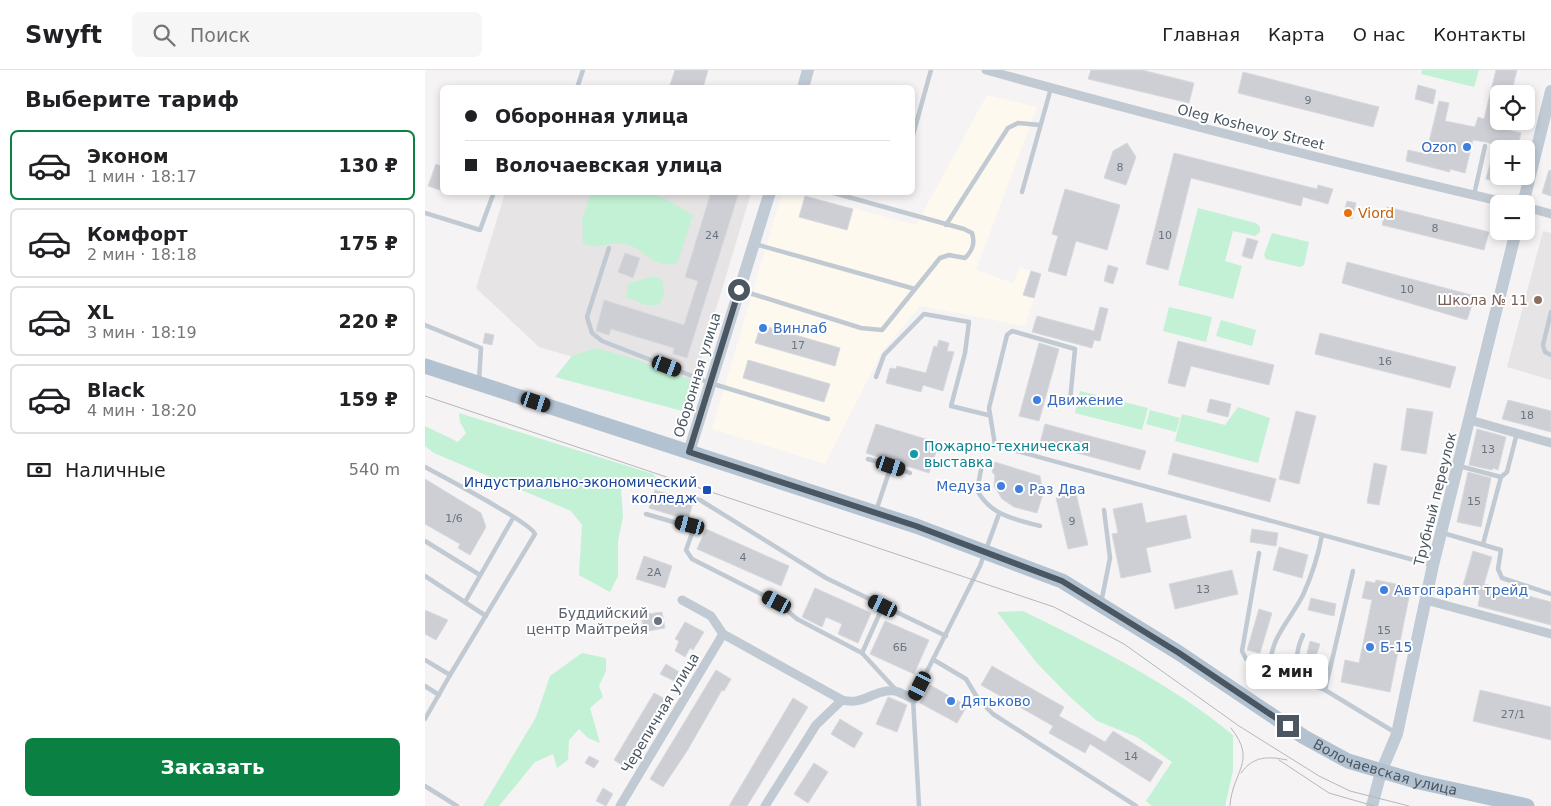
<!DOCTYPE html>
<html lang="ru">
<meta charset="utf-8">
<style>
body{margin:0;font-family:"DejaVu Sans",sans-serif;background:#f6f6f6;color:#202124;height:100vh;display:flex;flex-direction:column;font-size:19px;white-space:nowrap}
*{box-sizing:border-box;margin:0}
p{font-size:16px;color:#757577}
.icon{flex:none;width:28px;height:28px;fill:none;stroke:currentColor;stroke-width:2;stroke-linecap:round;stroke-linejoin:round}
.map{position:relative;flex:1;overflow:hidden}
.panel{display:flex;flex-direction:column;background:#fff;width:425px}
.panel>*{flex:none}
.top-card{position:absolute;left:15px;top:15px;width:475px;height:110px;border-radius:8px;box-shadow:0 2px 8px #0003;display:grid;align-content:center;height:110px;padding:0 25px;background:#fff}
.fabs{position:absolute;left:1065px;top:15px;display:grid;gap:10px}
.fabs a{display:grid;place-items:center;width:45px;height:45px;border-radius:8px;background:#fff;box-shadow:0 2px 8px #0003;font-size:25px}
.end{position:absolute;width:22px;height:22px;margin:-11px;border:6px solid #4a5661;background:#fff;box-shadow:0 0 0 2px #fff}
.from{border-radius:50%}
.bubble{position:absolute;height:35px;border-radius:8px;background:#fff;box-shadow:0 2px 8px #0003;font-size:16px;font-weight:600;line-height:35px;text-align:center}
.car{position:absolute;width:15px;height:30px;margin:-15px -8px;border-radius:6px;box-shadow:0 0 4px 1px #0007;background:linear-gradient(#222 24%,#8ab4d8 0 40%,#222 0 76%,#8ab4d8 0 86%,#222 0)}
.top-card b{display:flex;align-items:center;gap:18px;height:48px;font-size:19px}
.top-card b+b{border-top:1px solid #e0e0e0}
.top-card i{width:12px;height:12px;background:#202124}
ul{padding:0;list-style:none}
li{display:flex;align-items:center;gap:15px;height:70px;margin:0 10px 8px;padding:0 15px;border:2px solid #e0e0e0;border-radius:8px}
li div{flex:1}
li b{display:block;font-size:19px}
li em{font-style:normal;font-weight:600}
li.on{border-color:#0b8043}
li>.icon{width:45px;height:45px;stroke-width:1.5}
h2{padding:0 25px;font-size:22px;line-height:60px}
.pay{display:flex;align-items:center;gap:12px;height:55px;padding:0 25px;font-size:19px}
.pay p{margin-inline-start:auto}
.action{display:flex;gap:10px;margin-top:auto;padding:10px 25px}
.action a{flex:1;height:58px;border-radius:8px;background:#0b8043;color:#fff;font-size:20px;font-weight:600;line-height:58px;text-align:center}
header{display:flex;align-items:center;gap:30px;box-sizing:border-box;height:70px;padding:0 25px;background:#fff;border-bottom:1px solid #e0e0e0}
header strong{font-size:24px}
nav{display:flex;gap:28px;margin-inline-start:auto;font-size:18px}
.search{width:350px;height:45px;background:#f6f6f6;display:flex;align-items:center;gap:12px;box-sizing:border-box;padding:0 18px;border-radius:8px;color:#757577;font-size:19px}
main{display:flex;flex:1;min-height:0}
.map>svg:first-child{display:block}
.commercial{fill:#fdf9ef}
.education{fill:#e6e4e5}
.green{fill:#c3f1d5}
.building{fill:#cdcfd5;stroke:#d7d9de}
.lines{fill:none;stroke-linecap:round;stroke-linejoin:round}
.lane{stroke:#c1cad2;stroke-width:4.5}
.street{stroke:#c1cad2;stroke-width:9}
.secondary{stroke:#c1cbd6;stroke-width:12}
.primary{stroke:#b3c2d1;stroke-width:15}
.tram{stroke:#b5b8bd;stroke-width:1}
.route{stroke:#4a5661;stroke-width:6}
.shop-dot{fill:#3f7fe0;stroke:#fff;stroke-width:2}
.food-dot{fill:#e8710a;stroke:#fff;stroke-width:2}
.education-dot{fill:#8d6e63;stroke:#fff;stroke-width:2}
.culture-dot{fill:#0f9aa8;stroke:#fff;stroke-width:2}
.transit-dot{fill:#1a4fb4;stroke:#fff;stroke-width:2}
.worship-dot{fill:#6b7280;stroke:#fff;stroke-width:2}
.labels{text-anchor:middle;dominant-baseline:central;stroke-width:4;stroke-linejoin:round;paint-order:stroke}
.number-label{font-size:11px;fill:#6b747e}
.street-label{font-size:14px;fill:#4a5661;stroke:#fff}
.shop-label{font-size:14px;fill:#366cbe;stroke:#fff;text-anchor:start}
.food-label{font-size:14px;fill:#c56008;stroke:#fff;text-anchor:start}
.education-label{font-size:14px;fill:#785e54;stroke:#fff;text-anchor:end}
.culture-label{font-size:14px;fill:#0d838f;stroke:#fff;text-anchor:start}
.transit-label{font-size:14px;fill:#164399;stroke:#fff;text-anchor:end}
.worship-label{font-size:14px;fill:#5b616d;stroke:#fff;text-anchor:end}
</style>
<header>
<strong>Swyft</strong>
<div class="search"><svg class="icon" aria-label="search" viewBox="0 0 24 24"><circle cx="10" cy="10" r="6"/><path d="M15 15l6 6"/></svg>Поиск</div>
<nav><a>Главная</a><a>Карта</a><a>О нас</a><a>Контакты</a></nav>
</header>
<main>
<section class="panel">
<h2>Выберите тариф</h2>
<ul>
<li class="on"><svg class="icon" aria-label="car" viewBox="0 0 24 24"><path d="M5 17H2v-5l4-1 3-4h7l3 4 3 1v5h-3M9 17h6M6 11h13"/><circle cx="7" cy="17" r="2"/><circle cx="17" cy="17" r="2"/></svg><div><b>Эконом</b><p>1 мин · 18:17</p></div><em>130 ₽</em></li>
<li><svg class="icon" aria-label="car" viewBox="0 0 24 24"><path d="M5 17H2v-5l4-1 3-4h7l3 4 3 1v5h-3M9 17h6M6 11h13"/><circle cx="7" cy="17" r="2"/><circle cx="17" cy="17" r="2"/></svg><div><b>Комфорт</b><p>2 мин · 18:18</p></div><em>175 ₽</em></li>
<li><svg class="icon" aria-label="car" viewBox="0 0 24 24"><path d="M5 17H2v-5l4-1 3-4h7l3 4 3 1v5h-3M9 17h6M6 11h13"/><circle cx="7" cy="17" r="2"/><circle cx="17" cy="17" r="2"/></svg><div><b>XL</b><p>3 мин · 18:19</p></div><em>220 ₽</em></li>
<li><svg class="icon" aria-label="car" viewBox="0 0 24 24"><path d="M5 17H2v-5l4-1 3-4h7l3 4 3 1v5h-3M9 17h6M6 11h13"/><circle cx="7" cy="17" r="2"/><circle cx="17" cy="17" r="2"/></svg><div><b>Black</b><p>4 мин · 18:20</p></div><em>159 ₽</em></li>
</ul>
<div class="pay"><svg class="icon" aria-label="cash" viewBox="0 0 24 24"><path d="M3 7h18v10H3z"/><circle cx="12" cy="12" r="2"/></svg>Наличные<p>540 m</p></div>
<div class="action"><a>Заказать</a></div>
</section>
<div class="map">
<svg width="1126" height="736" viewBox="0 0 1126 736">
<rect width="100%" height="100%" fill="#f5f3f3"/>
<polygon class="commercial" points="562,25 612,37 551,200 588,213 595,197 617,204 600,256 495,236 457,282 400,394 287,359 357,123 372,123 491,155"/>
<g class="education">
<polygon points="80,123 326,123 266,322 114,277 51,218"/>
<polygon points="1118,161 1126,163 1126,310 1082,297"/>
</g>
<g class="green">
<polygon points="997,0 1054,0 1049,17 996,4"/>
<path d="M166 122 223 123 239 128 268 145 253 192C231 202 220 179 201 174 188 171 176 180 158 174L157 149Z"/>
<polygon points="773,138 831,153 835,157 835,162 830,166 808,161 800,191 817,196 808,229 753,215"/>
<polygon points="847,163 884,172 879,195 875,197 841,189 839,185"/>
<polygon points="229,206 238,211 239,226 233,235 221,235 201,227 203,214"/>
<polygon points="744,237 787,247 781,272 738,261"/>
<polygon points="796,250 831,260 827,276 791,266"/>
<polygon points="171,278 209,289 271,312 261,342 130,307 147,286"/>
<polygon points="655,321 723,338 717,360 650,343"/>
<polygon points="813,337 845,348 833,393 750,371 757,344 800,355"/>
<polygon points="725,340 755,348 751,362 721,354"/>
<polygon points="34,343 228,404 234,411 196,418 198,447 193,471 193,506 185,522 154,505 157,455 146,441 9,383 0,376 0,356 33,372 41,363 35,352"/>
<path d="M598 541C671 577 745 613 808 665V701L800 736H727L721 731 747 692 712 667 672 651 643 625 611 592 572 542Z"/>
<polygon points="157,583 181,588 181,601 174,616 178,627 165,638 175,673 163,668 154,659 144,670 143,690 132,698 128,684 110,692 74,736 58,736 111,647 125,606"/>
</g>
<g class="building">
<polygon points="250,0 283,0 278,18 244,18"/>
<polygon points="666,0 717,0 769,13 764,33 663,9"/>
<polygon points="1071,0 1092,0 1086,24 1074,24 1074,39 1071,38 1075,58 1096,63 1092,79 1074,79 1074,112 1061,109 1070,75 1061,72 1048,70 1040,103 1025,99 1025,102 981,91 983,80 1001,84 1014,31 1024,33 1020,51 1050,57 1053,47 1059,49"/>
<polygon points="818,2 954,37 948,57 813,23"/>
<polygon points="993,15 1011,20 1008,34 990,29"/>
<polygon points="702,73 711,87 701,115 679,108 688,81"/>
<polygon points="749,83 892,119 893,115 908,119 903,134 878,127 876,136 766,108 743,200 721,194"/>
<polygon points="11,94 18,97 18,121 3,116"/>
<polygon points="1124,100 1126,101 1126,126 1117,123"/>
<polygon points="640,119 695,135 682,180 651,171 641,206 623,201 633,166 627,164"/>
<polygon points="286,122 314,122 262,288 248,284 249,278 186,259 184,265 171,261 179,230 259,255 273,211 260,207"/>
<polygon points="380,126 428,139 422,160 374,147"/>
<polygon points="922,131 931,133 927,149 918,146"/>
<polygon points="962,137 1064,162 1059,180 957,155"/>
<polygon points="822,168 833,171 827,189 817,186"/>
<polygon points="200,183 215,188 208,208 193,202"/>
<polygon points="922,192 1050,226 1042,250 917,213"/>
<polygon points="683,195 693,198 688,214 679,211"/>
<polygon points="606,201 616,204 609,228 598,225"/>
<polygon points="675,237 683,239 675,271 669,270 667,278 607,262 612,246 669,261"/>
<polygon points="336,255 415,278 410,296 330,273"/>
<polygon points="60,263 69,265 67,275 58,273"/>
<polygon points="895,263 1031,297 1025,318 890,284"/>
<polygon points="514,270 524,273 522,281 529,282 518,321 498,315 496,322 461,313 465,298 471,299 472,296 501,303 509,276 512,277"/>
<polygon points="753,271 849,295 844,315 766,296 760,317 743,313"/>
<polygon points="614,273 634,279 614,351 594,346"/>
<polygon points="323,290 405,314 399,332 318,308"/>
<polygon points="785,329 806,334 803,347 782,342"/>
<polygon points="1083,330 1126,341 1126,362 1077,349"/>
<polygon points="982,338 1008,342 1001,384 976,380"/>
<polygon points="871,341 891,346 874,414 854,409"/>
<polygon points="451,354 514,373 504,403 441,383"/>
<polygon points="620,354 721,381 715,400 615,373"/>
<polygon points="1052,359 1081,367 1073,400 1068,398 1067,400 1044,395"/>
<polygon points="748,383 851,409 845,432 743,404"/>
<polygon points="570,392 615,406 618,424 612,443 589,437 577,429 569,416 570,405 567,402"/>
<polygon points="949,393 962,396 954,435 942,433"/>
<polygon points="1043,402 1066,408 1056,457 1032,452"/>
<polygon points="0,409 56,443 61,457 45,485 33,478 35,474 0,454"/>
<polygon points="230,420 268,432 263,450 224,438"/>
<polygon points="651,423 663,475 643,479 631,428"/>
<polygon points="717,433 721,453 761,445 766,468 721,478 726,502 696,508 687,464 693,463 688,439"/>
<polygon points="281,459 364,496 356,516 272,479"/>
<polygon points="827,459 853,463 851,476 825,472"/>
<polygon points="854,477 883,485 877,508 848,500"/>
<polygon points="1048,481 1067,487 1059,514 1126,532 1126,555 1053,536 1055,525 1037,519"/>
<polygon points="219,486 247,496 240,518 211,509"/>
<polygon points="807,500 813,524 750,539 744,514"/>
<polygon points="951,510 986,517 965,622 916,612 920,590 934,593 947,530 937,528 941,511 950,513"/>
<polygon points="390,518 446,543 433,573 413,564 417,554 401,547 397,557 377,547"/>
<polygon points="886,528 911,534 909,546 883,540"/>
<polygon points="834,539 847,543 835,583 822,580"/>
<polygon points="0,540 23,550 11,570 0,564"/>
<polygon points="237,542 240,558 218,562 217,550 224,549 223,544"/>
<polygon points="460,551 504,570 489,604 445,584"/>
<polygon points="260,552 279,562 268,580 265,578 260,587 250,581 254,571 250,569"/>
<polygon points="885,571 895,574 891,586 882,584"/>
<polygon points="241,594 254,602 249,611 235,604"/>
<polygon points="567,596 639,637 634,646 680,672 688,661 738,692 725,712 665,674 660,683 624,663 628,656 556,615"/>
<polygon points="291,600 306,609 299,621 297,620 262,681 238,717 225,709"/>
<polygon points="505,615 542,636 532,653 495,633"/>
<polygon points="1055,620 1126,637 1126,670 1048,651"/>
<polygon points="229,623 240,629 200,697 189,690"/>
<polygon points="463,627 482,635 472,662 451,654"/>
<polygon points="368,628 383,637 322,736 304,736"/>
<polygon points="415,649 438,663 429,678 406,664"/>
<polygon points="164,686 174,691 169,698 160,693"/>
<polygon points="389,693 403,702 383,733 369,724"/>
<polygon points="178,718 188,724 181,736 171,731"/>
</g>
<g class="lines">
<g class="lane">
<polyline points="152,18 158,0"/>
<polyline points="488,65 506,0"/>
<polyline points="597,122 626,18"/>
<polyline points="1049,125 1060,76"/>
<polyline points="0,143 55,160 69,122"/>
<polyline points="521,155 583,58 593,53 615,55"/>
<polyline points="330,174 490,219"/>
<polyline points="184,178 162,247 167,263 177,271 285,313 403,349"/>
<path d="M315 220 436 258 457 260 515 188 524 185 540 188C548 180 550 173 547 163L539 159 405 122"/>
<polyline points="1126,242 1118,275 1120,282 1126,285"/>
<polyline points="0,255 56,278 54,310"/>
<polyline points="451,307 459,285 499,244 544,252 540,283 526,336 563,345"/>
<polyline points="645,331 650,279 587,261 582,265 564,338 570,375 1007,495"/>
<polyline points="443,389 466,396 451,441"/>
<polyline points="466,396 485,403"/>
<polyline points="1034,396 1076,407"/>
<path d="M0 397C18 407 105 452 110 464L25 605 0 590"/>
<path d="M556 400 552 420C565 445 589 449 615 456"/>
<polyline points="261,425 275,430 401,508 521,566"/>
<polyline points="221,444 269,458 261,480 267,489 352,532 372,549 437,583 471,620"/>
<polyline points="1018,463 1076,480 1073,499 1077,508 1126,524"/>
<polyline points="0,471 55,505"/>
<polyline points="1058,474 1076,407 1082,402 1092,363"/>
<polyline points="834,483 817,581 821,589 900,620 971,663"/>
<polyline points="0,506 61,546"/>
<polyline points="40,532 88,448"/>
<polyline points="676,533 685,488 679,440"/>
<path d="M878 565C868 587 872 593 882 615"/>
<polyline points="437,583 458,536"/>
<polyline points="509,590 541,609 553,629 568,644 711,736"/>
<path d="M846 598C843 570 866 549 878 525 887 505 893 487 897 465"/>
<polyline points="0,616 14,625"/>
<polyline points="900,620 928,501"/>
<polyline points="0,649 25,605"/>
<polyline points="0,716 32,736"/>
<polyline points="494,736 488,629 555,496 574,444"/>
</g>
<g class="street">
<path d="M561 0C735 48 910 93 1087 134"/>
<polyline points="1101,137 1126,144"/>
<polyline points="1045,350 1126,373"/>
<polyline points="257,530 286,546 298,564 417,630"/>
<polyline points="1001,530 1126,564"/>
<polyline points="195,736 298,564"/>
<path d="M340 736 391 655 417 630C439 636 448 619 470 621 476 622 483 627 488 629"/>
</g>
<g class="secondary">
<polyline points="378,18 383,0"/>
<polyline points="1098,134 1126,21"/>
<polyline points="264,382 345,122"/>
<polyline points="947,736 956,702 972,664 1008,495 1091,161"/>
</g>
<path class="primary" id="s1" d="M0 296 491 456 637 511 754 583 879 667 923 691 994 712 1102 736"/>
<g class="tram">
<polyline points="0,326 629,537 699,574 814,656 894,706 925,721 984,736"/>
<polyline points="854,690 904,723 949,736"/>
<path d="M816 703C828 686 843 686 862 690"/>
<path d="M805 736C807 701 833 692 806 658"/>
</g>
</g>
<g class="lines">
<polyline class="route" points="314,220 264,382 491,456 637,511 754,583 863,656"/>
</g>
<g class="shop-dot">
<circle cx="1042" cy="77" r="5"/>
<circle cx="338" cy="258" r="5"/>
<circle cx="612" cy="330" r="5"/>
<circle cx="576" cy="416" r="5"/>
<circle cx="594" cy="419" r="5"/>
<circle cx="959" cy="520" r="5"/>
<circle cx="945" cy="577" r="5"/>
<circle cx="526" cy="631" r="5"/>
</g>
<circle class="food-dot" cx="923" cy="143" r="5"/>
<circle class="education-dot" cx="1113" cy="230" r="5"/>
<circle class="culture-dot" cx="489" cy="384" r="5"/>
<rect class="transit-dot" x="277" y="415" width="10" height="10" rx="2.5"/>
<circle class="worship-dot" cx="233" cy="551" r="5"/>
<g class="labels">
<g class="number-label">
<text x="883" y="30">9</text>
<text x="695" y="97">8</text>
<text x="1010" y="158">8</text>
<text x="287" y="165">24</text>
<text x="740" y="165">10</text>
<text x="982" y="219">10</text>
<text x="373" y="275">17</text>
<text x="960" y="291">16</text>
<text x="1102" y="345">18</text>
<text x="1063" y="379">13</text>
<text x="1049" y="431">15</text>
<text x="29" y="448">1/6</text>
<text x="647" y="451">9</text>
<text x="318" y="487">4</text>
<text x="229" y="502">2А</text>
<text x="778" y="519">13</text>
<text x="959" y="560">15</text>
<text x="475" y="577">6Б</text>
<text x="1088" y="644">27/1</text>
<text x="706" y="686">14</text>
</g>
<g class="street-label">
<text transform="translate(826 57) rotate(14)">Oleg Koshevoy Street</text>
<text transform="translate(272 305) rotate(-73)">Оборонная улица</text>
<text transform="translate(1010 429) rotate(-76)">Трубный переулок</text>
<text transform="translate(235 643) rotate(-59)">Черепичная улица</text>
<text stroke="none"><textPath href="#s1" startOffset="1048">Волочаевская улица</textPath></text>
</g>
<g class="shop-label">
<text x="1032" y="77" text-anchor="end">Ozon</text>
<text x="348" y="258">Винлаб</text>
<text x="622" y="330">Движение</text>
<text x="566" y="416" text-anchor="end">Медуза</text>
<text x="604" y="419">Раз Два</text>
<text x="969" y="520">Автогарант трейд</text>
<text x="955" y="577">Б-15</text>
<text x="536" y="631">Дятьково</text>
</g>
<g class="food-label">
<text x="933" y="143">Viord</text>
</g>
<g class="education-label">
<text x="1103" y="230">Школа № 11</text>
</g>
<g class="culture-label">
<text x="499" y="376">Пожарно-техническая<tspan x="499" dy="16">выставка</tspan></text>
</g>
<g class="transit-label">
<text x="272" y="412">Индустриально-экономический<tspan x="272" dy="16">колледж</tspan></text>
</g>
<g class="worship-label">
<text x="223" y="543">Буддийский<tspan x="223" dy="16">центр Майтрейя</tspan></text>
</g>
</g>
</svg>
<div class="fabs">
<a><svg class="icon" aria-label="locate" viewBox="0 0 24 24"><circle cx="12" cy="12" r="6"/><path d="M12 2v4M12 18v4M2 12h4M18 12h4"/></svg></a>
<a>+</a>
<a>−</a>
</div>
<i class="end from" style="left:314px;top:220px"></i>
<i class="end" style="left:863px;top:656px"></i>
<div class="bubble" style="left:821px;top:584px;width:82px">2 мин</div>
<i class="car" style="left:242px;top:296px;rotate:111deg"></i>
<i class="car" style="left:111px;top:332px;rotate:108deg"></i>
<i class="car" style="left:466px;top:396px;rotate:108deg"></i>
<i class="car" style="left:265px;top:455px;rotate:285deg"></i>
<i class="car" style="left:352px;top:532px;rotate:297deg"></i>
<i class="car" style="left:458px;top:536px;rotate:296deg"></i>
<i class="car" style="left:495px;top:616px;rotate:207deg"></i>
<div class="top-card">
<b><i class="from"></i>Оборонная улица</b>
<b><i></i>Волочаевская улица</b>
</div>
</div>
</main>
